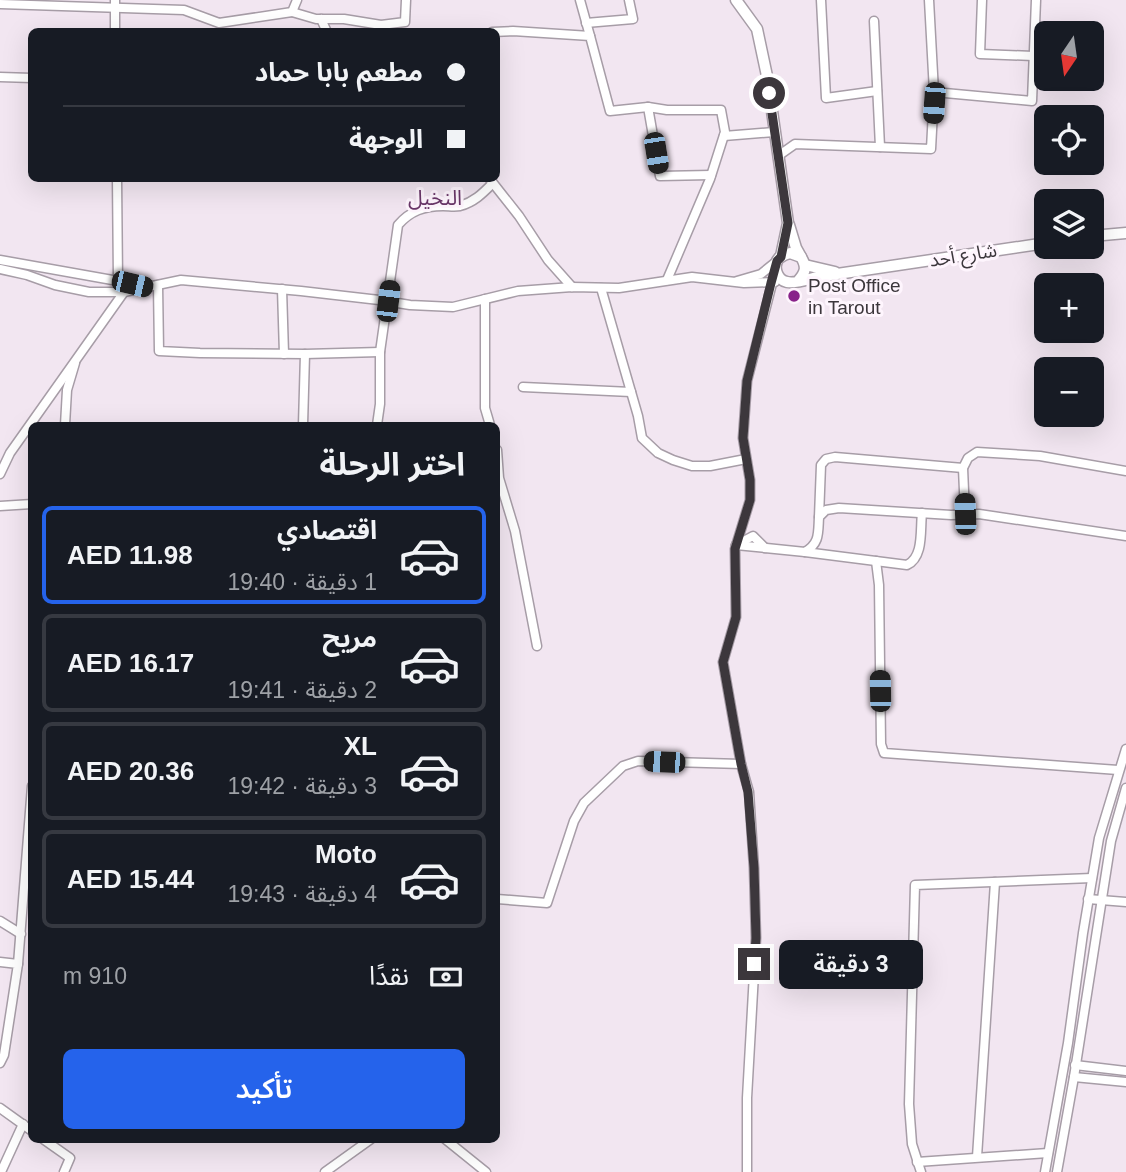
<!DOCTYPE html>
<html lang="ar">
<meta charset="utf-8">
<style>
body{margin:0;font-family:Arial,"Noto Sans Arabic",sans-serif;background:#242831;color:#f1f3f6;direction:rtl;height:100vh;display:flex;flex-direction:column;font-size:26px;white-space:nowrap}
*{box-sizing:border-box;margin:0}
p{font-size:23px;color:#9ea1a6}
.icon{flex:none;width:38px;height:38px;fill:none;stroke:currentColor;stroke-width:2;stroke-linecap:round;stroke-linejoin:round}
.map{position:relative;flex:1;overflow:hidden;direction:ltr}
.drawer{position:absolute;left:28px;top:422px;width:472px;height:721px;display:flex;flex-direction:column;background:#171b24;border-radius:10px;box-shadow:0 7px 28px #0002;direction:rtl}
.drawer>*{flex:none}
.hud{position:absolute;left:28px;top:28px;width:472px;height:154px;border-radius:10px;box-shadow:0 7px 28px #0002;direction:rtl;display:grid;align-content:center;height:154px;padding:0 35px;background:#171b24}
.needle{width:46px;rotate:193deg}
.tools{position:absolute;left:1034px;top:21px;display:grid;gap:14px}
.tools a{display:grid;place-items:center;width:70px;height:70px;border-radius:10px;background:#171b24;box-shadow:0 7px 28px #0002;font-size:35px}
.end{position:absolute;width:32px;height:32px;margin:-16px;border:9px solid #3c373c;background:#fff;box-shadow:0 0 0 4px #fff}
.from{border-radius:50%}
.bubble{position:absolute;height:49px;border-radius:10px;background:#171b24;box-shadow:0 7px 28px #0002;font-size:23px;font-weight:600;line-height:49px;text-align:center;direction:rtl}
.car{position:absolute;width:21px;height:42px;margin:-21px -10px;border-radius:9px;box-shadow:0 0 5px 2px #0007;background:linear-gradient(#222 24%,#8ab4d8 0 40%,#222 0 76%,#8ab4d8 0 86%,#222 0)}
.hud b{display:flex;align-items:center;gap:24px;height:66px;font-size:26px}
.hud b+b{border-top:2px solid #363941}
.hud i{width:18px;height:18px;background:#f1f3f6}
ul{padding:0;list-style:none}
li{display:flex;align-items:center;gap:21px;height:98px;margin:0 14px 10px;padding:0 21px;border:4px solid #363941;border-radius:10px}
li div{flex:1}
li b{display:block;font-size:26px}
li em{font-style:normal;font-weight:600}
li.active{border-color:#2563eb}
li>.icon{width:63px;height:63px;stroke-width:1.5}
h2{padding:0 35px;font-size:32px;line-height:84px}
.pay{display:flex;align-items:center;gap:18px;height:77px;padding:0 35px;font-size:26px}
.pay p{margin-inline-start:auto}
.cta{display:flex;gap:14px;margin-top:auto;padding:14px 35px}
.cta a{flex:1;height:80px;border-radius:10px;background:#2563eb;color:#fff;font-size:28px;font-weight:600;line-height:80px;text-align:center}
.map>svg:first-child{display:block}
.lines{fill:none;stroke-linecap:round;stroke-linejoin:round}
.minor-casing{stroke:#a79da7;stroke-width:11}
.major-casing{stroke:#a79da7;stroke-width:13}
.minor{stroke:#fff;stroke-width:8}
.major{stroke:#fff;stroke-width:10}
.route{stroke:#3c373c;stroke-width:9}
.poi-dot{fill:#882289;stroke:#fef5fd;stroke-width:2.5}
.labels{text-anchor:middle;dominant-baseline:central;stroke-width:6;stroke-linejoin:round;paint-order:stroke}
.street-label{font-size:19px;fill:#3c373c;stroke:#fef5fd}
.poi-label{font-size:19px;fill:#3c373c;stroke:#fef5fd;text-anchor:start}
.neighbourhood-label{font-size:21px;fill:#6a3769;stroke:#fef5fd}
</style>
<div class="map">
<svg width="1126" height="1172" viewBox="0 0 1126 1172">
<rect width="100%" height="100%" fill="#f2e6f1"/>
<g class="lines">
<defs>
<g id="minor">
<polyline points="115,0 115,32"/>
<polyline points="580,0 590,36"/>
<polyline points="821,0 826,98 877,91"/>
<polyline points="982,0 980,54 1033,56"/>
<polyline points="0,4 184,10 219,23 292,12 297,0"/>
<polyline points="292,12 316,19 344,19 381,25 405,22 406,0"/>
<polyline points="321,19 327,32"/>
<polyline points="874,21 880,147"/>
<polyline points="586,23 633,19 629,0"/>
<polyline points="492,32 513,31 590,36 610,111 648,107 667,110 721,110 725,132 710,179 667,280"/>
<polyline points="0,77 32,78"/>
<polyline points="934,92 1032,101 1036,0"/>
<polyline points="648,107 660,176 711,175"/>
<polyline points="724,136 774,132"/>
<polyline points="778,156 795,144 931,149 934,92 929,0"/>
<polyline points="117,178 118,281 142,286"/>
<polyline points="489,178 519,216 548,260 572,287"/>
<polyline points="0,260 118,281"/>
<polyline points="0,269 27,275 55,285 89,292 124,292 181,280 301,291 379,300 410,305 453,307 518,291 572,287 619,288 692,277 744,283 775,282"/>
<polyline points="737,281 761,274 777,261"/>
<polyline points="158,285 159,351 200,353 305,354 303,425"/>
<polyline points="601,288 638,416 642,438 658,453 673,460 692,466 710,466 746,459"/>
<polyline points="282,289 284,354"/>
<polyline points="485,299 485,408 490,425"/>
<polyline points="305,354 380,352"/>
<polyline points="523,387 631,392"/>
<polyline points="65,425 67,390 75,363"/>
<path d="M377 425 380 404V352L398 225C410 211 424 206 443 206 449 206 454 207 460 206 474 202 482 194 492 184"/>
<polyline points="497,450 499,478 515,531 537,646"/>
<polyline points="0,474 10,453 124,292"/>
<polyline points="0,506 32,504"/>
<polyline points="965,514 963,468 968,458 977,452 1040,456 1126,471"/>
<polyline points="819,517 821,465 826,459 835,457 963,468"/>
<path d="M736 545 805 552C820 543 818 533 819 517L826 510 839 508 951 515 979 514 1126 536"/>
<polyline points="736,545 753,536 765,548"/>
<path d="M805 552 907 565C924 557 920 530 922 513"/>
<polyline points="876,561 879,585 881,744 884,753 1118,770"/>
<polyline points="497,899 547,903 574,821 584,803 623,766 638,761 741,764"/>
<polyline points="1088,899 1126,902"/>
<polyline points="0,921 21,934"/>
<polyline points="0,962 18,964 4,1055 0,1063"/>
<polyline points="18,964 32,786"/>
<polyline points="1075,1065 1126,1071"/>
<polyline points="1074,1077 1126,1082"/>
<polyline points="0,1108 32,1131"/>
<polyline points="43,1139 70,1158 64,1172"/>
<polyline points="445,1139 486,1172"/>
<polyline points="977,1157 995,882"/>
<polyline points="917,1162 1048,1153"/>
<polyline points="1,1172 23,1124"/>
<polyline points="325,1172 371,1139"/>
<polyline points="747,1172 747,1098 756,938 754,868 749,792 741,764 723,662 736,617 735,549 750,500 750,480 743,438 747,381 776,268"/>
<polyline points="921,1172 912,1144 909,1104 915,885 1092,878"/>
<polyline points="1045,1172 1068,1043 1083,933 1099,838 1126,749"/>
<polyline points="1057,1172 1074,1077 1111,841 1126,788"/>
</g>
<g id="major">
<polyline points="736,0 757,29 767,76 788,223 781,256"/>
<polyline points="789,225 796,248 801,257"/>
<polyline points="1092,236 1126,233"/>
<polyline points="805,265 835,272"/>
<path d="M798 281C806 272 807 267 801 257L790 253C786 254 782 256 779 258 772 266 777 280 787 282 796 284 809 279 817 277L1046 243"/>
</g>
</defs>
<use href="#minor" class="minor-casing"/>
<use href="#major" class="major-casing"/>
<use href="#minor" class="minor"/>
<use href="#major" class="major"/>
</g>
<g class="lines">
<polyline class="route" points="754,964 756,938 754,868 748,792 741,764 723,662 736,617 735,549 750,500 750,480 743,438 747,381 771,283 777,261 781,257 788,223 769,93"/>
</g>
<circle class="poi-dot" cx="794" cy="296" r="7"/>
<g class="labels">
<g class="street-label">
<text transform="translate(963 255) rotate(-9)">شارع أحد</text>
</g>
<g class="poi-label">
<text x="808" y="285">Post Office<tspan x="808" dy="22">in Tarout</tspan></text>
</g>
<g class="neighbourhood-label">
<text x="435" y="197">النخيل</text>
</g>
</g>
</svg>
<div class="tools">
<a><svg class="needle" viewBox="-14 -14 28 28"><path d="M0-13l5 13h-10z" fill="#e53935"/><path d="M0 13l5-13h-10z" fill="#9ea1a6"/></svg></a>
<a><svg class="icon" aria-label="locate" viewBox="0 0 24 24"><circle cx="12" cy="12" r="6"/><path d="M12 2v4M12 18v4M2 12h4M18 12h4"/></svg></a>
<a><svg class="icon" aria-label="layers" viewBox="0 0 24 24"><path d="M12 4l9 5-9 5-9-5zM3 14l9 5 9-5"/></svg></a>
<a>+</a>
<a>−</a>
</div>
<i class="end from" style="left:769px;top:93px"></i>
<i class="end" style="left:754px;top:964px"></i>
<div class="bubble" style="left:779px;top:940px;width:144px">3 دقيقة</div>
<i class="car" style="left:934px;top:103px;rotate:184deg"></i>
<i class="car" style="left:656px;top:153px;rotate:171deg"></i>
<i class="car" style="left:132px;top:284px;rotate:103deg"></i>
<i class="car" style="left:388px;top:301px;rotate:7deg"></i>
<i class="car" style="left:965px;top:514px;rotate:358deg"></i>
<i class="car" style="left:880px;top:691px;rotate:359deg"></i>
<i class="car" style="left:664px;top:762px;rotate:272deg"></i>
<div class="hud">
<b><i class="from"></i>مطعم بابا حماد</b>
<b><i></i>الوجهة</b>
</div>
<section class="drawer">
<h2>اختر الرحلة</h2>
<ul>
<li class="active"><svg class="icon" aria-label="car" viewBox="0 0 24 24"><path d="M5 17H2v-5l4-1 3-4h7l3 4 3 1v5h-3M9 17h6M6 11h13"/><circle cx="7" cy="17" r="2"/><circle cx="17" cy="17" r="2"/></svg><div><b>اقتصادي</b><p>1 دقيقة · 19:40</p></div><em>AED 11.98</em></li>
<li><svg class="icon" aria-label="car" viewBox="0 0 24 24"><path d="M5 17H2v-5l4-1 3-4h7l3 4 3 1v5h-3M9 17h6M6 11h13"/><circle cx="7" cy="17" r="2"/><circle cx="17" cy="17" r="2"/></svg><div><b>مريح</b><p>2 دقيقة · 19:41</p></div><em>AED 16.17</em></li>
<li><svg class="icon" aria-label="car" viewBox="0 0 24 24"><path d="M5 17H2v-5l4-1 3-4h7l3 4 3 1v5h-3M9 17h6M6 11h13"/><circle cx="7" cy="17" r="2"/><circle cx="17" cy="17" r="2"/></svg><div><b>XL</b><p>3 دقيقة · 19:42</p></div><em>AED 20.36</em></li>
<li><svg class="icon" aria-label="car" viewBox="0 0 24 24"><path d="M5 17H2v-5l4-1 3-4h7l3 4 3 1v5h-3M9 17h6M6 11h13"/><circle cx="7" cy="17" r="2"/><circle cx="17" cy="17" r="2"/></svg><div><b>Moto</b><p>4 دقيقة · 19:43</p></div><em>AED 15.44</em></li>
</ul>
<div class="pay"><svg class="icon" aria-label="cash" viewBox="0 0 24 24"><path d="M3 7h18v10H3z"/><circle cx="12" cy="12" r="2"/></svg>نقدًا<p>910 m</p></div>
<div class="cta"><a>تأكيد</a></div>
</section>
</div>
